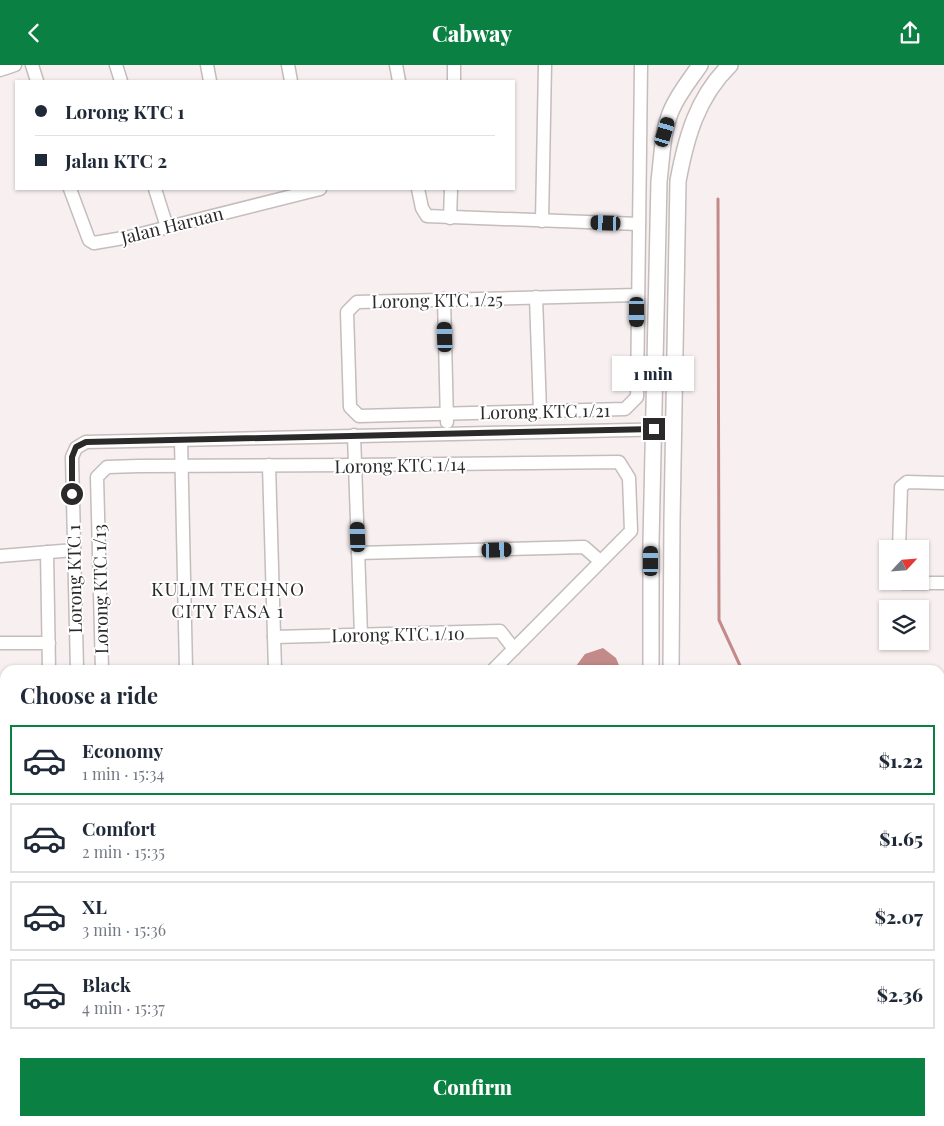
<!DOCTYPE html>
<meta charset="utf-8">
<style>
body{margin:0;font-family:"Playfair Display",serif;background:#f2f2f3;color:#1f2937;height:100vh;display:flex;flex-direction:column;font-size:19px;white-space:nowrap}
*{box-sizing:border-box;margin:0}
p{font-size:16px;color:#747a83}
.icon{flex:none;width:28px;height:28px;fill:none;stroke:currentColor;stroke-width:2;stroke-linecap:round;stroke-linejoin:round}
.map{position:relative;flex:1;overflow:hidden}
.drawer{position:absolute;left:0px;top:600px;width:945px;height:461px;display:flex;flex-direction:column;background:#fff;border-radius:15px 15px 0 0;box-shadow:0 1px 4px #0004}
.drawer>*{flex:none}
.banner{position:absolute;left:15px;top:15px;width:500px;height:110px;border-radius:0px;box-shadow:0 1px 4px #0004;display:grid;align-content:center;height:110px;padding:0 20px;background:#fff}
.needle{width:32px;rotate:64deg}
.buttons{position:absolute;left:879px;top:475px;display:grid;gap:10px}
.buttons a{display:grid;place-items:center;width:50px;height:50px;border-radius:0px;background:#fff;box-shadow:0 1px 4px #0004;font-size:25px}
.end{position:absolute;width:22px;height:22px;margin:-11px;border:6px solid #2b2929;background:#fff;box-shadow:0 0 0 2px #fff}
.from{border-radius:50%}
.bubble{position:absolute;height:35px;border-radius:0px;background:#fff;box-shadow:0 1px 4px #0004;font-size:16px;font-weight:800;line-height:35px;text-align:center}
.car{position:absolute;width:15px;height:30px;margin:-15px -8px;border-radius:6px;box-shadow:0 0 4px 1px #0007;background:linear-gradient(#222 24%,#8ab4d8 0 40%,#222 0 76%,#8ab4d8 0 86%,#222 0)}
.banner b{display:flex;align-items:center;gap:18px;height:48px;font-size:19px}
.banner b+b{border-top:1px solid #e0e1e3}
.banner i{width:12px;height:12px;background:#1f2937}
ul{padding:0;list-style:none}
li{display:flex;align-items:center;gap:15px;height:70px;margin:0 10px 8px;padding:0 10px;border:2px solid #e0e1e3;border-radius:0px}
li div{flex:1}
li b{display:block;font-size:19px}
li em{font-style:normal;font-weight:800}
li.selected{border-color:#0b8043}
li>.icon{width:45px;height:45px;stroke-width:1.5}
h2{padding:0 20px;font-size:22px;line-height:60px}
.button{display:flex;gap:10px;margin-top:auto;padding:10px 20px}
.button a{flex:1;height:58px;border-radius:0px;background:#0b8043;color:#fff;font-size:20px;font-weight:800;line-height:58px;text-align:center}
header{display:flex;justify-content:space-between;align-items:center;height:65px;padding:0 20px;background:#0b8043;color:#fff;font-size:22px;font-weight:800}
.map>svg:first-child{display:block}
.built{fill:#f2e1e1}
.water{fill:#c28a88}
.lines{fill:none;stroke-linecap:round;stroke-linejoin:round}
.stream{stroke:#c28a88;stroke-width:3}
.river{stroke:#c28a88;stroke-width:19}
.minor-casing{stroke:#c4bdbc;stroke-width:15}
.tertiary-casing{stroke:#c4bdbc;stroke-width:18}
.primary-casing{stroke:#c4bdbc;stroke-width:21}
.minor{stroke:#fff;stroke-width:12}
.tertiary{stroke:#fff;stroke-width:15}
.primary{stroke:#fff;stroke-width:19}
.route{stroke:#2b2929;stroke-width:6}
.labels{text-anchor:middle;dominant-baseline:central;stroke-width:4;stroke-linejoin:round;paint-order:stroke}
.street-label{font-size:18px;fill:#2b2929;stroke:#fff}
.neighbourhood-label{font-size:19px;letter-spacing:1px;fill:#2b2929;stroke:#fff}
</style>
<header><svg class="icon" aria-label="back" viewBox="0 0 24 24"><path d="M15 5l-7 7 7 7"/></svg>Cabway<svg class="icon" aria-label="share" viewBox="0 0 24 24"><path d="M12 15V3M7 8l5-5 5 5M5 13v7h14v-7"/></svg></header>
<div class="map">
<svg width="944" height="1061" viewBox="0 0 944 1061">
<rect width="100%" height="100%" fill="#f8f0f0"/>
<polygon class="built" points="0,809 5,809 5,1056 593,1056 593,1061 0,1061"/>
<polygon class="water" points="603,583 616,593 621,605 573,605 585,589"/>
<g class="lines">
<g class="stream">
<polyline points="718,134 719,555 742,605"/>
<polyline points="940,693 944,693"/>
</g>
<polyline class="river" points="0,710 5,710"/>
<defs>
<g id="minor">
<polyline points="32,0 37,16"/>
<polyline points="116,0 121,16"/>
<polyline points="207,0 210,16"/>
<polyline points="288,0 291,16"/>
<polyline points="396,0 399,16"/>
<polyline points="0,5 15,0"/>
<polyline points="454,16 454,0"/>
<polyline points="70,124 89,175 94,178 129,172 320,124"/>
<polyline points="155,124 167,162"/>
<polyline points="418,124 422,143 427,151 639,159"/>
<polyline points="450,153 451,124"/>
<polyline points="542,156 545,0"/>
<polyline points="637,230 357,237 347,247 350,342 359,351 625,344 637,332 641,0"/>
<polyline points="536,232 540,346"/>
<polyline points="444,234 447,357"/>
<polyline points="354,370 361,570"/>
<polyline points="181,375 186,605"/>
<polyline points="269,400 275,605"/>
<polyline points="899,484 901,422 907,417 944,418"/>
<polyline points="47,487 49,605"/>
<polyline points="358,488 584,482 600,496"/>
<polyline points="0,491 74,485"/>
<polyline points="900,516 903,518 944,518"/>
<polyline points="274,572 500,566 514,584"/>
<polyline points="0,578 49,578"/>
<polyline points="77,605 72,392 76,383 86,377 674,364"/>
<polyline points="102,605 97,412 107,402 139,401 356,400 619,397 629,413 631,466 493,605"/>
<polyline points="0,663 5,663"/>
<polyline points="940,776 944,776"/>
</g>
<g id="tertiary">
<path d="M651 605V478L659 116C662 93 662 68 671 46 678 29 690 15 700 0"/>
<path d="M671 605 672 456 678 116C686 73 697 32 730 0"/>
</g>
<g id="primary">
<polyline points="940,732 944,732"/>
<polyline points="0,750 5,750"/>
<polyline points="940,752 944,752"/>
<polyline points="0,768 5,768"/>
</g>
</defs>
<use href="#minor" class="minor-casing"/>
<use href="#tertiary" class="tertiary-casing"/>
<use href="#primary" class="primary-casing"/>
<use href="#minor" class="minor"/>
<use href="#tertiary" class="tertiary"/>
<use href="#primary" class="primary"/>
</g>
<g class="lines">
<polyline class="route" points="72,429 72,392 76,382 86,377 654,364"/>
</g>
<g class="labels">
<g class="street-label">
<text transform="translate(172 160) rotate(-14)">Jalan Haruan</text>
<text transform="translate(437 235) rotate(-1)">Lorong KTC 1/25</text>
<text transform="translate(545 346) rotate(-1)">Lorong KTC 1/21</text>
<text transform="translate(400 400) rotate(-1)">Lorong KTC 1/14</text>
<text transform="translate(74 514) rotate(-91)">Lorong KTC 1</text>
<text transform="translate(100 524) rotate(-91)">Lorong KTC 1/13</text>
<text transform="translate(398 569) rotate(-1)">Lorong KTC 1/10</text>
</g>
<g class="neighbourhood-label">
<text x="228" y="523">KULIM TECHNO<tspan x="228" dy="22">CITY FASA 1</tspan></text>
</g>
</g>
</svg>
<div class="buttons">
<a><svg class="needle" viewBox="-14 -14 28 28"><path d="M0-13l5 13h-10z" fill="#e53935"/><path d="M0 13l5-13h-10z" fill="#747a83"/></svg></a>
<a><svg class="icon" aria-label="layers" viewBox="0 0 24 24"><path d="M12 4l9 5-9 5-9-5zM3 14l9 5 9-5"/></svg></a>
</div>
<i class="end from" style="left:72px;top:429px"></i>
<i class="end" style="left:654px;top:364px"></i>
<div class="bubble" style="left:612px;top:291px;width:82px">1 min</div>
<i class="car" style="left:665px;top:67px;rotate:17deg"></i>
<i class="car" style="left:606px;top:158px;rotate:272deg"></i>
<i class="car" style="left:637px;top:247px;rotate:180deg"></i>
<i class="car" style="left:445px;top:272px;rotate:358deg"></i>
<i class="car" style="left:358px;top:472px;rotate:358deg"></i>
<i class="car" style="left:497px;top:485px;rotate:88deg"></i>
<i class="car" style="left:651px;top:496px;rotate:0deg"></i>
<div class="banner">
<b><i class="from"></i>Lorong KTC 1</b>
<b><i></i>Jalan KTC 2</b>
</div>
<section class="drawer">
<h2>Choose a ride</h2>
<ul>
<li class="selected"><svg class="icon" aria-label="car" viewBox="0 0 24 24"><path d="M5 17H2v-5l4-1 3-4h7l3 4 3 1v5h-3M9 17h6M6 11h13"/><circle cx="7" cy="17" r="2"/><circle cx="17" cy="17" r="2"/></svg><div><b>Economy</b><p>1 min · 15:34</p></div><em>$1.22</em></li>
<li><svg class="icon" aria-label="car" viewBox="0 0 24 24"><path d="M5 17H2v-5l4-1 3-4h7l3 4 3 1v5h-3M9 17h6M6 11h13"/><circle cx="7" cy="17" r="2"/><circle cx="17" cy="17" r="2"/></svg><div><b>Comfort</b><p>2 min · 15:35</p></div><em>$1.65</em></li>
<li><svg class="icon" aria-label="car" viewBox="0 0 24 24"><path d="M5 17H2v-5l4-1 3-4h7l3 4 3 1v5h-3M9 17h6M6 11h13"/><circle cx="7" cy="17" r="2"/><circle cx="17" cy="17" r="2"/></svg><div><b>XL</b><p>3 min · 15:36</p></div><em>$2.07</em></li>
<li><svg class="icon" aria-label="car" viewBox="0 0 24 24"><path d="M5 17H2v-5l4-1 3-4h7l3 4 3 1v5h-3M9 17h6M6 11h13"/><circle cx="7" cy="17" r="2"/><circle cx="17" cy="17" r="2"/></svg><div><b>Black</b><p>4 min · 15:37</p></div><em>$2.36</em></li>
</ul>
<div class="button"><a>Confirm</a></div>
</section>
</div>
